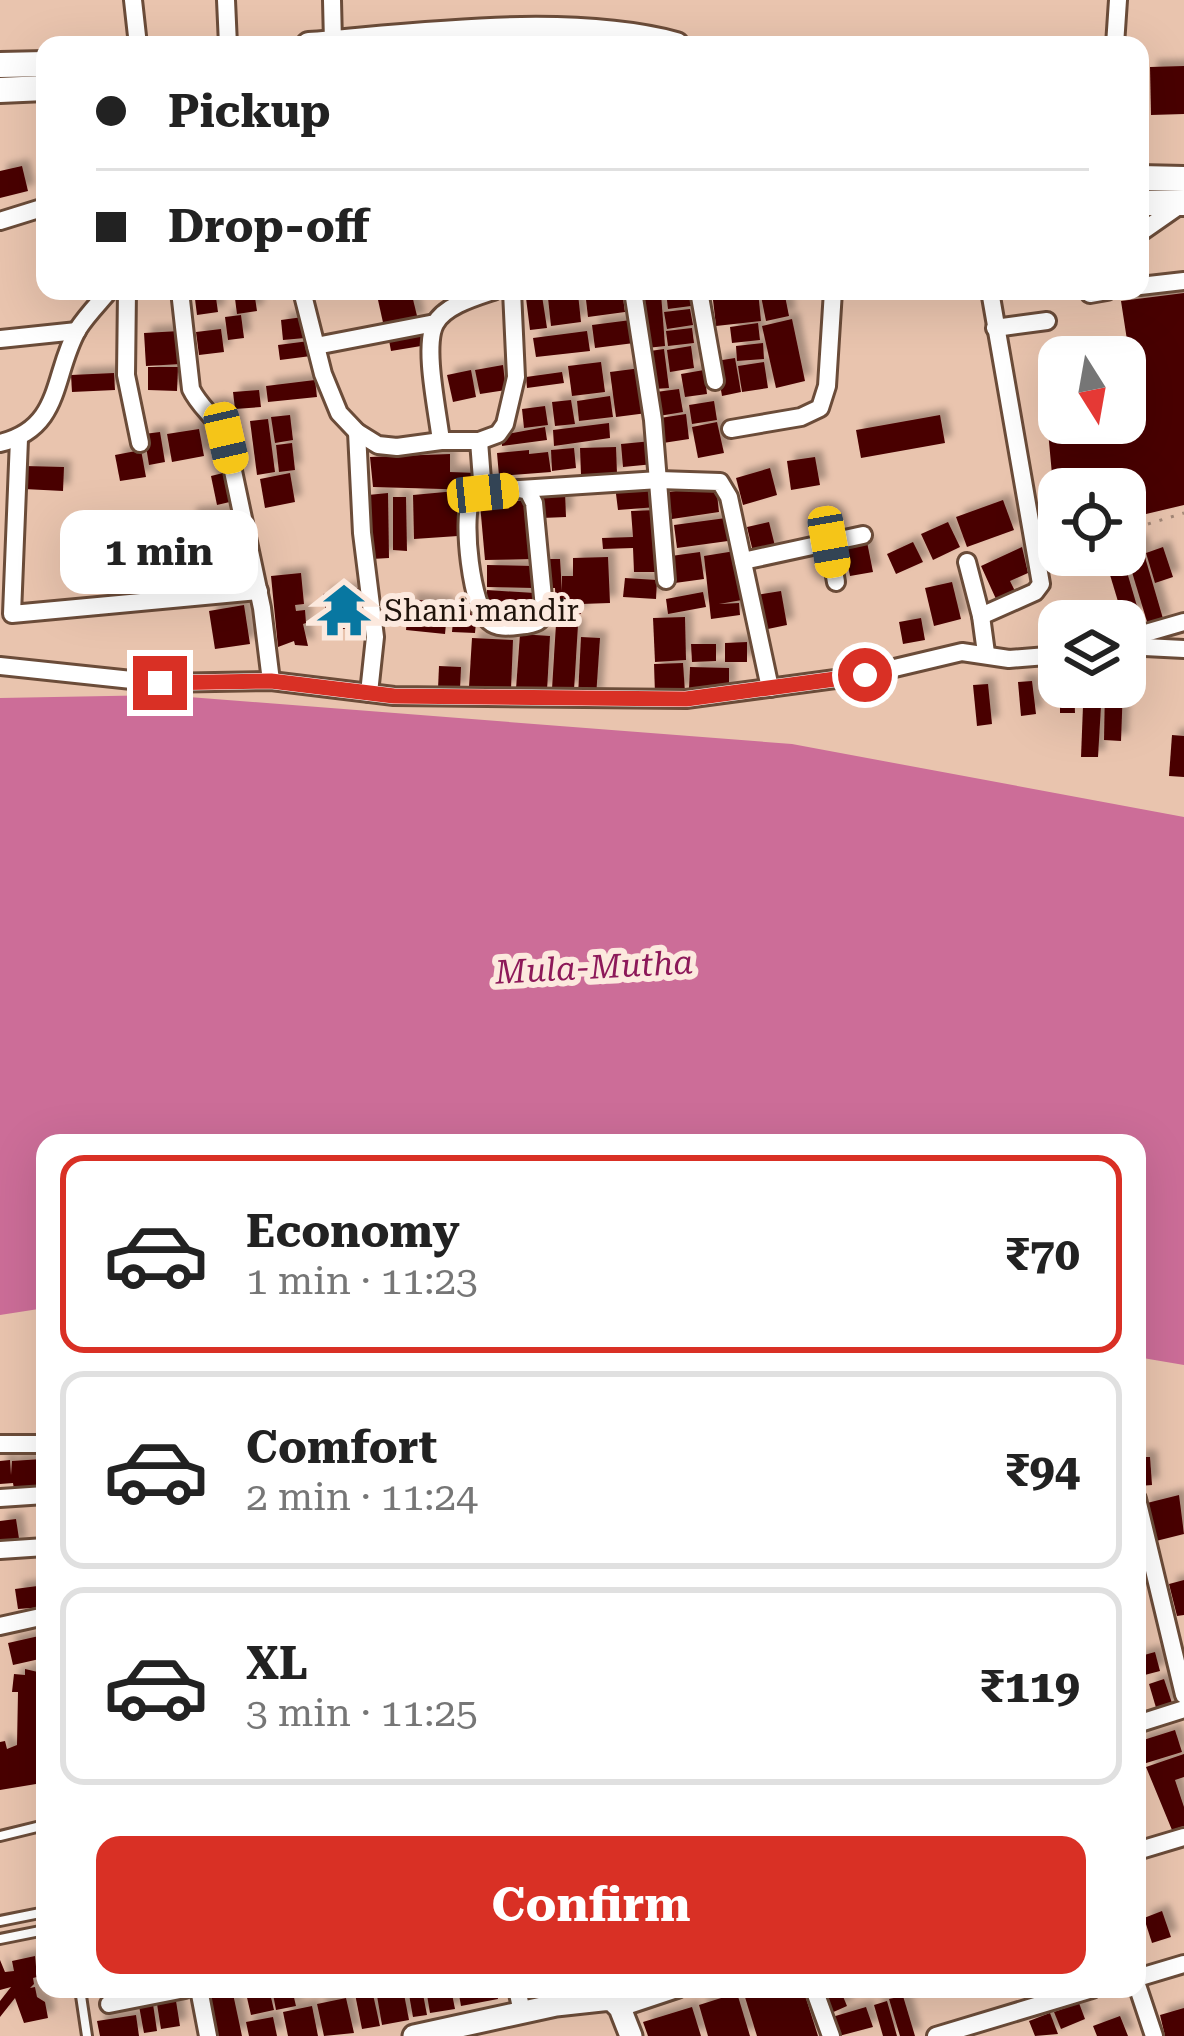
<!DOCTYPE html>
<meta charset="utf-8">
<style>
body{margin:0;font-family:"Roboto Serif",serif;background:#f2f2f2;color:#222;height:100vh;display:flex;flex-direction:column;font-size:45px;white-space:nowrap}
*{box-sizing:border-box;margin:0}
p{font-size:39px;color:#767676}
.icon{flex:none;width:66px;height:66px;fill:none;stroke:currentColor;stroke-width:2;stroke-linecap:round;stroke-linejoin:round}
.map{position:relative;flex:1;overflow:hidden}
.drawer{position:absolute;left:36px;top:1134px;width:1110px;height:864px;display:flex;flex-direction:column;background:#fff;border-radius:24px;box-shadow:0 12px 48px #0002}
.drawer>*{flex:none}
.banner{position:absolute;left:36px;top:36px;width:1113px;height:264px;border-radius:24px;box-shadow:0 12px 48px #0002;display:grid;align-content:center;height:264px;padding:0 60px;background:#fff}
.needle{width:78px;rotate:169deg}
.tools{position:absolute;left:1038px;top:336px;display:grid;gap:24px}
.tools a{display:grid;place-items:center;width:108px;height:108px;border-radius:24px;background:#fff;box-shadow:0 12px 48px #0002;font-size:60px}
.end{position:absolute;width:54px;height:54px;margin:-27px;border:15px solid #d93025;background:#fff;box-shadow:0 0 0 6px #fff}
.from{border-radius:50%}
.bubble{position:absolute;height:84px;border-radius:24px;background:#fff;box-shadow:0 12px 48px #0002;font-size:39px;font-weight:700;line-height:84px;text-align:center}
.car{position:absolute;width:36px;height:72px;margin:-36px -18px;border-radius:15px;box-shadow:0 0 9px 3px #0007;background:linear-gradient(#f5c518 24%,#345 0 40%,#f5c518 0 76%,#345 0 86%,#f5c518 0)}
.banner b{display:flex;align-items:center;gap:42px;height:114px;font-size:45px}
.banner b+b{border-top:3px solid #e0e0e0}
.banner i{width:30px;height:30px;background:#222}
ul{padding:21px 0 0;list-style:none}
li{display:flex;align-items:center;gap:36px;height:198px;margin:0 24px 18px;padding:0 36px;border:6px solid #e0e0e0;border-radius:24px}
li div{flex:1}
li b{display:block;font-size:45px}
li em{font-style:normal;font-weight:700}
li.on{border-color:#d93025}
li>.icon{width:108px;height:108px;stroke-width:1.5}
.action{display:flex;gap:24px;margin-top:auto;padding:24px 60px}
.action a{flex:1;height:138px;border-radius:24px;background:#d93025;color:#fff;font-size:48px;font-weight:700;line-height:138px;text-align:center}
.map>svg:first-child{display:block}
.water{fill:#cc6d98}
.building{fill:#4a0200;filter:url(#shadow)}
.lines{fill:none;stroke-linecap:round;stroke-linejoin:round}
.service-casing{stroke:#6b4c39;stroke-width:14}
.minor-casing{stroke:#6b4c39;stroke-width:22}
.tertiary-casing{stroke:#6b4c39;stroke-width:27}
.secondary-casing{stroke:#6b4c39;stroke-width:30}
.path{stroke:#a38776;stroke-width:3;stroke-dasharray:3 9;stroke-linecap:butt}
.service{stroke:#fff;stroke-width:8}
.minor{stroke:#fff;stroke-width:16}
.tertiary{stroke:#fff;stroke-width:21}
.secondary{stroke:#fff;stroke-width:24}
.route{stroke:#d93025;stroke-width:15}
.labels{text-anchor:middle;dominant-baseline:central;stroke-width:12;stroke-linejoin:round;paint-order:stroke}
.poi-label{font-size:30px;fill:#1f130b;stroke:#fce9de;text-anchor:start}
.water-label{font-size:33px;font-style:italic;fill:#8d1959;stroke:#fce9de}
</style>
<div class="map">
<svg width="1184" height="2036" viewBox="0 0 1184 2036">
<defs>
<filter id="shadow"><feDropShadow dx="7" dy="-7" stdDeviation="3" flood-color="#0004"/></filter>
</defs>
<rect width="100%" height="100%" fill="#e9c4ae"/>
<polygon class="water" points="163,695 792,744 1184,817 1184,1365 1137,1357 1137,1143 45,1143 45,1308 0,1315 0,698"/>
<g class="building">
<polygon points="1184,66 1184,114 1151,115 1150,67"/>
<polygon points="22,166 28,191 0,198 0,171"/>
<polygon points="194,291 215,291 218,312 197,315"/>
<polygon points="234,291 254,291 257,311 237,314"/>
<polygon points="376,291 411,291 418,320 384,327"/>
<polygon points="585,291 622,291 625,312 588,317"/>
<polygon points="689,291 691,306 668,309 666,292"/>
<polygon points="712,291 758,291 761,321 716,326"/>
<polygon points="760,291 784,291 789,316 766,321"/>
<polygon points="1184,293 1184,505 1125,519 1125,489 1059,489 1059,517 1056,518 1047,420 1125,423 1125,407 1137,405 1121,301"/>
<polygon points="578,294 581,322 551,326 548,298"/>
<polygon points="661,294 665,346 647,348 640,296"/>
<polygon points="542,296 547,328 530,330 526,298"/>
<polygon points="690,309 693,325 667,329 664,312"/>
<polygon points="241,315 244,338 228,340 225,317"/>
<polygon points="303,317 305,338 283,340 281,320"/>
<polygon points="792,319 805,381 776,388 762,326"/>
<polygon points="631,320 634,343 595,348 592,325"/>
<polygon points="758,323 760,340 732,343 730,327"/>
<polygon points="424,328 427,345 391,351 388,335"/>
<polygon points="692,328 694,343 668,346 666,331"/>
<polygon points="221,329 224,352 199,355 196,332"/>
<polygon points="180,331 181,364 146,366 144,333"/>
<polygon points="587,331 590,351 536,357 533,338"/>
<polygon points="309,341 311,356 280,360 278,345"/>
<polygon points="763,343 764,359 737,361 736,346"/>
<polygon points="691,346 694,368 670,372 667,350"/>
<polygon points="664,349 669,388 655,389 650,351"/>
<polygon points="735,358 741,392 722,396 716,361"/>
<polygon points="601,362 605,392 572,396 568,366"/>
<polygon points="764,362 768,388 742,392 738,366"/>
<polygon points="503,365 506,390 480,394 475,370"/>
<polygon points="148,367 178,367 177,391 148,390"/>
<polygon points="641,368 647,413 616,417 610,372"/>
<polygon points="471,370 476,397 453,402 447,375"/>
<polygon points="704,370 707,394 685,397 681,374"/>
<polygon points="562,372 564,383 527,388 526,377"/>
<polygon points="114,373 115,390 72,392 71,375"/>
<polygon points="315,380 317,397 268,402 266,386"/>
<polygon points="679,389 683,412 659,416 656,392"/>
<polygon points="259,390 261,407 235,409 233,392"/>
<polygon points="610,396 613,417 579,421 577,401"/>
<polygon points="571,400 575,424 555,426 552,402"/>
<polygon points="714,401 717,420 692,424 689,405"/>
<polygon points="545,406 548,425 524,428 522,409"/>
<polygon points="686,414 689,439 663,443 660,418"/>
<polygon points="290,415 293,440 275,443 271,417"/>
<polygon points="940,415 945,443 861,458 856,430"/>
<polygon points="268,419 275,472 257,475 250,421"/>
<polygon points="717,422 724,453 698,458 692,427"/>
<polygon points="609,423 610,438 554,446 553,430"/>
<polygon points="545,427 547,440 502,446 502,435"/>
<polygon points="199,429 204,456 172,462 167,434"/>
<polygon points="160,432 165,462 149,465 144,434"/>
<polygon points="652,441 654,464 623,467 621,444"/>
<polygon points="292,443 295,470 279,472 276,445"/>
<polygon points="616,447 617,474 581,475 580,448"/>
<polygon points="574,448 576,468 552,471 551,450"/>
<polygon points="141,450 146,477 120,481 115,455"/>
<polygon points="529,450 529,454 548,452 551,472 499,476 497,453"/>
<polygon points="450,454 450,472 477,473 477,490 373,487 370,457"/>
<polygon points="815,457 820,485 791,490 787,461"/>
<polygon points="25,466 64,467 63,491 24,489"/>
<polygon points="770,468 777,495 743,505 736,478"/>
<polygon points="227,472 234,501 217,505 211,476"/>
<polygon points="290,473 295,502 265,508 260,479"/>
<polygon points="655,483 657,507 618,510 615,486"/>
<polygon points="716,486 719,512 672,519 668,492"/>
<polygon points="456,491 458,536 414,539 413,495"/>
<polygon points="565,492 566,517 542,518 541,493"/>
<polygon points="388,493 389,558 372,559 368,495"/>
<polygon points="393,497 406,497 407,551 393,550"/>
<polygon points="528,500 534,559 485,560 480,504"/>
<polygon points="1003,500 1014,530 967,547 956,517"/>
<polygon points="230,510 233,536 191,540 189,514"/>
<polygon points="657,510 660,572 634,572 633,548 603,549 602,538 633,537 631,511"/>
<polygon points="726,518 728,541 677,548 674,525"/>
<polygon points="769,522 776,550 754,556 747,527"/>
<polygon points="948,522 960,547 933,560 921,534"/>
<polygon points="1140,540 1164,622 1148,625 1125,549"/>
<polygon points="867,542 873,572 850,576 844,546"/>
<polygon points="913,542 923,562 896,574 887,554"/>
<polygon points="194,546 200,578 176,582 170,551"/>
<polygon points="1022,547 1028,573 1010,581 1015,591 996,599 981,566"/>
<polygon points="1163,547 1173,577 1155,583 1146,553"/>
<polygon points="735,551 742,600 719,604 739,603 740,615 711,619 704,556"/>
<polygon points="700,552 704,579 675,583 671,556"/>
<polygon points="1104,555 1122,555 1139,613 1123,618"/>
<polygon points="608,557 610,603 581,604 581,614 556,615 555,588 544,588 543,559 560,559 562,591 562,576 573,576 573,558"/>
<polygon points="487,565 533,566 533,588 487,587"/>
<polygon points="301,573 304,604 295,605 296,611 305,610 306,623 303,624 308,646 295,645 294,641 278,647 271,576"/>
<polygon points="625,578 657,580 656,599 623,597"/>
<polygon points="952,582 961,619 934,626 925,588"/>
<polygon points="359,588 364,626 329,631 323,594"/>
<polygon points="487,590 535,593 534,615 486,612"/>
<polygon points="781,591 787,625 763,630 756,595"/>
<polygon points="703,592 706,607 668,614 666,599"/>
<polygon points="409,599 448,603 445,634 406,630"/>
<polygon points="244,605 250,644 215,649 209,611"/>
<polygon points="454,610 477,611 475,633 452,632"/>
<polygon points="685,617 686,660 655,662 653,618"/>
<polygon points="921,618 925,640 903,644 899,622"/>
<polygon points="556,624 578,625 574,690 552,689"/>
<polygon points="520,634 550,636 547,691 516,689"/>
<polygon points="581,637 600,638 596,697 578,696"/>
<polygon points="472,638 513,640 511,689 469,687"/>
<polygon points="747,642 747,662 725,662 725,643"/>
<polygon points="691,644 716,644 716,661 692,662"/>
<polygon points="683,663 685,692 655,694 654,664"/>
<polygon points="439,666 461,667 460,690 438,689"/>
<polygon points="690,667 729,668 729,691 689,689"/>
<polygon points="1032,681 1036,714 1021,716 1018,682"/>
<polygon points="988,684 992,724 977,726 973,685"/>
<polygon points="1060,687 1074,687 1075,713 1060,713"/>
<polygon points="1105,687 1123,687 1121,741 1104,740"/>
<polygon points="1083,706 1101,706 1098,757 1081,757"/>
<polygon points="1172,735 1184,736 1184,777 1169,776"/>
<polygon points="1138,1457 1150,1457 1152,1485 1139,1486"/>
<polygon points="42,1459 43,1487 14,1489 13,1483 0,1484 0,1461 10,1460 11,1475 12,1461"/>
<polygon points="1179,1495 1184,1534 1152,1542 1143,1504"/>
<polygon points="16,1519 20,1545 0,1548 0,1521"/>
<polygon points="1184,1580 1184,1615 1177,1616 1169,1584"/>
<polygon points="45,1585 45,1607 18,1609 15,1589"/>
<polygon points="39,1636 44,1658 13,1665 8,1643"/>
<polygon points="1155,1652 1160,1671 1137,1677 1137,1657"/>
<polygon points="40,1662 45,1662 45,1778 42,1783 0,1790 0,1742 5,1741 7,1749 17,1745 18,1692 12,1692 14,1674 25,1675 25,1669 38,1672"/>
<polygon points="1164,1679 1173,1706 1157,1711 1149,1684"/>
<polygon points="1175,1730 1182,1752 1143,1764 1137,1742"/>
<polygon points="1184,1754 1184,1777 1175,1780 1184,1807 1184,1826 1172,1830 1146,1767"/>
<polygon points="1162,1911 1171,1937 1152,1943 1144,1918"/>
<polygon points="35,1956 37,1977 33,1978 34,1984 30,1988 35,1987 37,1997 45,2002 48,2018 24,2023 15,1998 0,2017 0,2001 11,1987 0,1990 0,1960 5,1972 14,1971 12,1961"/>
<polygon points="232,1989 242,2036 217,2036 207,1991"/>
<polygon points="245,1989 269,1989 274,2010 251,2015"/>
<polygon points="272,1989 292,1989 296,2006 276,2010"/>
<polygon points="403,1989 409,2020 382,2025 376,1990"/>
<polygon points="408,1989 422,1989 427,2015 413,2017"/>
<polygon points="426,1989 451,1989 455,2009 430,2013"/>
<polygon points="458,1989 496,1989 498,1999 461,2006"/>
<polygon points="760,1989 803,1989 818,2036 757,2036 744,1994"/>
<polygon points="819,1989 840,1989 847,2006 829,2014"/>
<polygon points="372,1990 380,2026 362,2029 355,1994"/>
<polygon points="737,1993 750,2036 708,2036 699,2005"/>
<polygon points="903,1996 915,2036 900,2036 889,1999"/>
<polygon points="346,1998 354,2033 324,2036 317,2004"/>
<polygon points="176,2001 180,2026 161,2029 157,2004"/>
<polygon points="887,2001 897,2036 883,2036 874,2005"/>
<polygon points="1079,2003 1085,2019 1061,2029 1054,2012"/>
<polygon points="153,2004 157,2031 144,2033 139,2006"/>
<polygon points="312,2006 318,2036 288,2036 283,2012"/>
<polygon points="692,2007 701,2036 648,2036 643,2022"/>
<polygon points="866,2007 873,2027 839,2036 832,2017"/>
<polygon points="1184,2008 1184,2036 1165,2036 1160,2015"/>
<polygon points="1050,2013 1058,2034 1035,2036 1029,2021"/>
<polygon points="136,2015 139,2036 100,2036 97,2021"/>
<polygon points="1120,2016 1128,2036 1097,2036 1093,2026"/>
<polygon points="273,2017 277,2036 249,2036 246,2022"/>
</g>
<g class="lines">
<defs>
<g id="service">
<polyline points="0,1836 45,1825"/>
<polyline points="0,1921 45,1912"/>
<polyline points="0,1939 45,1930"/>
<polyline points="80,1989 87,2036"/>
</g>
<g id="minor">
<polyline points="133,0 138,45"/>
<polyline points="226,0 228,45"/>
<polyline points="332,0 333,43"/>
<polyline points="1115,45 1118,0"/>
<polyline points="0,221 45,207"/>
<polyline points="1140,233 1183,203"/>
<polyline points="1140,286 1184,281"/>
<polyline points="127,291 126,375 140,443"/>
<path d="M180 291 191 389C200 408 217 418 226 438L262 608 271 681"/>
<polyline points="302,291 323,374 339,413 357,432 378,445 397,447 441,441 479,441 498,434 505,424 516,377 512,291"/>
<polyline points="633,291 653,420 666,580"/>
<polyline points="699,291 715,381"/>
<polyline points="1090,294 1107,291"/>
<polyline points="995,328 1047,321"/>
<polyline points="0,339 77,331"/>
<polyline points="316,346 435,323"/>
<polyline points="731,429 801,417 820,408 827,386 833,291"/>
<polyline points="357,432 362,533 375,637 369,693"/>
<polyline points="19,439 12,614 259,591"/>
<path d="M441 441C438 413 423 347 435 324 444 306 475 297 493 291"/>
<polyline points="479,441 483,493"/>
<path d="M0 443C63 428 52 374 78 329 86 316 99 303 109 291"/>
<polyline points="520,489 659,480 720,482 729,497 770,688"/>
<path d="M520 489 528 491 534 503 544 608C542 621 539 623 526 625 513 626 499 630 489 621 471 607 462 519 471 500L483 493Z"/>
<polyline points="829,542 836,582"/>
<polyline points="743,561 863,535"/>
<polyline points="967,562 981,616 1035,592 1041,584 990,291"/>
<polyline points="981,616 986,653"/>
<polyline points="1125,639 1184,622"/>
<polyline points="1125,646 1184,649"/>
<polyline points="0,666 160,683 271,681 394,696 686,699 865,675 962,652 1009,659 1059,655"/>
<polyline points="0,1444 45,1444"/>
<polyline points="0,1498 45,1495"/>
<polyline points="1137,1499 1184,1695"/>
<polyline points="0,1550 45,1547"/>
<polyline points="0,1626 45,1616"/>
<polyline points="1137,1724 1184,1709"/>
<polyline points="1137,1851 1184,1837"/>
<polyline points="1137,1978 1184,1964"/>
<polyline points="1137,1985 1154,2036"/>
<polyline points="199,1989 208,2036"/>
<polyline points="517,1989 522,2012"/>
<polyline points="814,1989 831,2036"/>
<polyline points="109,2004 185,1989"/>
<polyline points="620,2008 677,1989"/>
<polyline points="936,2036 1092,1989"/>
</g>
<polyline id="tertiary" points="414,2036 556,2005 611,1999 620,2008 631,2036"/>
<g id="secondary">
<path d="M309 45C420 36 568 16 676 45"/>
<polyline points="0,65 45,64"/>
<polyline points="0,90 45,88"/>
<polyline points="1140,178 1184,179"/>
<polyline points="1140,203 1184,203"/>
</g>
</defs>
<use href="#service" class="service-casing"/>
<use href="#minor" class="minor-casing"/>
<use href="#tertiary" class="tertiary-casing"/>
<use href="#secondary" class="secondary-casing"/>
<polyline class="path" points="1125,531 1184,513"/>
<use href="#service" class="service"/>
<use href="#minor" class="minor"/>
<use href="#tertiary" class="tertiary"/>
<use href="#secondary" class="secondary"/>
</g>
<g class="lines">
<polyline class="route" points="160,683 271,681 394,696 686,699 865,675"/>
</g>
<defs>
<symbol id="temple-bare" viewBox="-9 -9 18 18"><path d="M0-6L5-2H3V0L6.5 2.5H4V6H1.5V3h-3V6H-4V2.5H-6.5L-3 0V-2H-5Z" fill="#0877a1" stroke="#fce9de" stroke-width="2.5" paint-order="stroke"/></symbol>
</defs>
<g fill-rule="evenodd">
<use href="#temple-bare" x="306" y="572" width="76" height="76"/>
</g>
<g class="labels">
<g class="poi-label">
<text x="384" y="610">Shani mandir</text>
</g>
<g class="water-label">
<text transform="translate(594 967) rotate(-3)">Mula-Mutha</text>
</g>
</g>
</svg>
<div class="tools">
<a><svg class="needle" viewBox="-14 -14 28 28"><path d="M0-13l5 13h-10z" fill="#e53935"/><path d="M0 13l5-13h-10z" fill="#767676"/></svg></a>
<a><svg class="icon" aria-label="locate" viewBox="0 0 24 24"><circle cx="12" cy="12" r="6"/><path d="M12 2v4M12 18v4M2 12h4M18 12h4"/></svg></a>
<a><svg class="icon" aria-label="layers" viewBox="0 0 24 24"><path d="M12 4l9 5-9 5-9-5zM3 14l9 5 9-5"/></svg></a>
</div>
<i class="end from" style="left:865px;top:675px"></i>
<i class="end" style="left:160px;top:683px"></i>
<div class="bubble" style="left:60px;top:510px;width:198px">1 min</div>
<i class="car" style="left:226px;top:438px;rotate:167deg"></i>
<i class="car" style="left:483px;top:493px;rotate:84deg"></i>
<i class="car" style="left:829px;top:542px;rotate:170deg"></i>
<div class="banner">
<b><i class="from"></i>Pickup</b>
<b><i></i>Drop-off</b>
</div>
<section class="drawer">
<ul>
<li class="on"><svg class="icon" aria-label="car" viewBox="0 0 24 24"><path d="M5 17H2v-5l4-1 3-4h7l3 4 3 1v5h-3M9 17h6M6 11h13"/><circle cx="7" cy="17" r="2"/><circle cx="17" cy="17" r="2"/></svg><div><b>Economy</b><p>1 min · 11:23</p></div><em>₹70</em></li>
<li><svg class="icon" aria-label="car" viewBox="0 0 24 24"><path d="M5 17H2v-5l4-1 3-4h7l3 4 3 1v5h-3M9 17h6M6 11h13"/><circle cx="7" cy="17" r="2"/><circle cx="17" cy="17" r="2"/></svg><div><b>Comfort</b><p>2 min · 11:24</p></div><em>₹94</em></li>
<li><svg class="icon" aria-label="car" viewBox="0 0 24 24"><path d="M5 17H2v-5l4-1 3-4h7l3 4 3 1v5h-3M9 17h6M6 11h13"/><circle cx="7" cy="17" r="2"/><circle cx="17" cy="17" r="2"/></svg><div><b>XL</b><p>3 min · 11:25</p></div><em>₹119</em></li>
</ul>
<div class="action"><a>Confirm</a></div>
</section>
</div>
